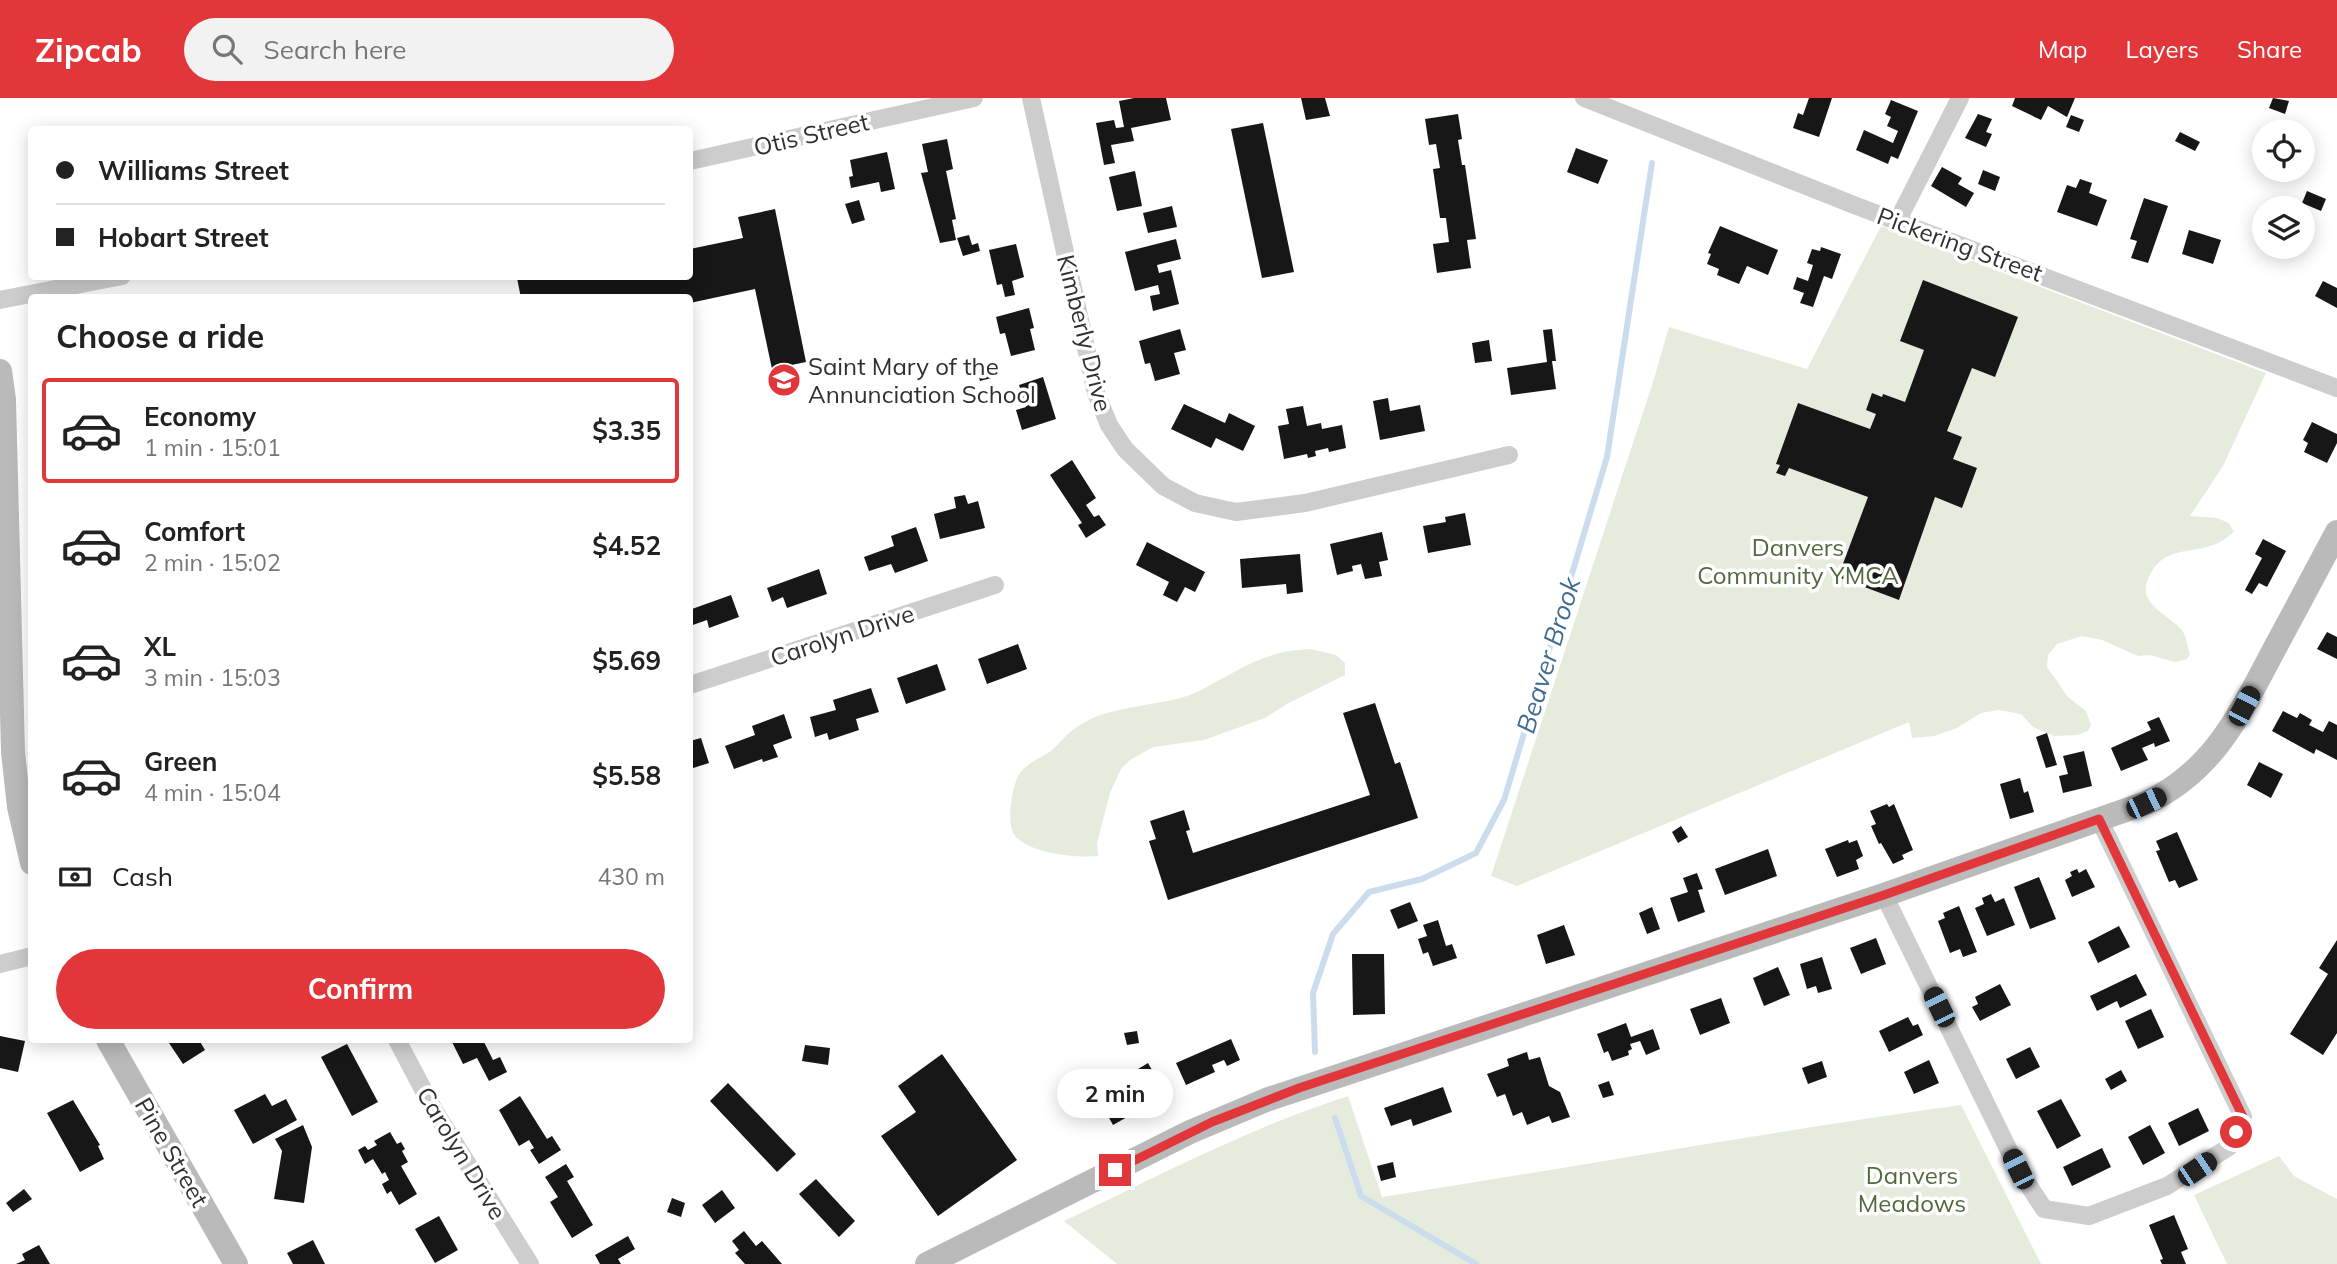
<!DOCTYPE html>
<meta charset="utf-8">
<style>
body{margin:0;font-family:Mulish,sans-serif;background:#f2f2f2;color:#222;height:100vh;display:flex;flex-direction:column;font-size:26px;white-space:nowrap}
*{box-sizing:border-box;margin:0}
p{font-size:23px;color:#767676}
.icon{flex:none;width:38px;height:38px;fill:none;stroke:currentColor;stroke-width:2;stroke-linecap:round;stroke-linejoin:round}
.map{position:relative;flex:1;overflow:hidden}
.sheet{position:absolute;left:28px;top:196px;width:665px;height:749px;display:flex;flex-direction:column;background:#fff;border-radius:7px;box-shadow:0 4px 18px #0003}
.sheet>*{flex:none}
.top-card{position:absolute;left:28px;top:28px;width:665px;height:154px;border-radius:7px;box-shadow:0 4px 18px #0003;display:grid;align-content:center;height:154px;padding:0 28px;background:#fff}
.tools{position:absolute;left:2252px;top:21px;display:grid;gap:14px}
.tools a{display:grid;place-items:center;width:63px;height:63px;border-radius:50%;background:#fff;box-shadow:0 4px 18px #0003;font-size:35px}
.end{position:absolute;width:32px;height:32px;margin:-16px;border:9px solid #e1373b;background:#fff;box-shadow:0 0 0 4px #fff}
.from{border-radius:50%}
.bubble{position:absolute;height:49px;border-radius:24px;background:#fff;box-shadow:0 4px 18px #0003;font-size:23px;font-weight:700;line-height:49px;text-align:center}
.car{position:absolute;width:21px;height:42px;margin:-21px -10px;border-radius:9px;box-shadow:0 0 5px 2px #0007;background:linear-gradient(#222 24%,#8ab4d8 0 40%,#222 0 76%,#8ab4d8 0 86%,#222 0)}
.top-card b{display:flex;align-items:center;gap:24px;height:66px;font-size:26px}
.top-card b+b{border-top:2px solid #e0e0e0}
.top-card i{width:18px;height:18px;background:#222}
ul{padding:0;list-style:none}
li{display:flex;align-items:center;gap:21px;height:105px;margin:0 14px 10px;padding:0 14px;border:4px solid transparent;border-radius:7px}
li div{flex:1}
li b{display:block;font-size:26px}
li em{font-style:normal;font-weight:700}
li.current{border-color:#e1373b}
li>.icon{width:63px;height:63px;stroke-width:1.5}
h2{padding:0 28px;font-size:32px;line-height:84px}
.pay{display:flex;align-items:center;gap:18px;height:77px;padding:0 28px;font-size:26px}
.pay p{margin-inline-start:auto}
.cta{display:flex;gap:14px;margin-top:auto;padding:14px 28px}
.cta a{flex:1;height:80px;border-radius:42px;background:#e1373b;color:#fff;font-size:28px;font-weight:700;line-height:80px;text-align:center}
header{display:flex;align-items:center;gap:42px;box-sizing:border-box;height:98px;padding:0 35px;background:#e1373b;color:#fff}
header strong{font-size:33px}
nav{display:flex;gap:38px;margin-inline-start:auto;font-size:24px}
.search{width:490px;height:63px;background:#f2f2f2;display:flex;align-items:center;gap:18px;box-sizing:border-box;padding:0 24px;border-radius:38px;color:#767676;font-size:26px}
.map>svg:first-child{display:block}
.green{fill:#e5ecde}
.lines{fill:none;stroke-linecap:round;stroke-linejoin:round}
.stream{stroke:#cbddec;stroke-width:6}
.building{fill:#171717}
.street{stroke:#cdcdcd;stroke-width:18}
.secondary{stroke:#bababa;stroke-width:24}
.route{stroke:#e1373b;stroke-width:9}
.labels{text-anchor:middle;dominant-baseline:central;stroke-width:7;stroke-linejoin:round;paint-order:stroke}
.street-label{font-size:24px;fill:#303030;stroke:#fff}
.poi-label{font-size:24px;fill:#303030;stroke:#fff;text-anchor:start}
.park-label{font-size:24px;fill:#516b3e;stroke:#fff}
.water-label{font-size:26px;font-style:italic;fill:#3f6d91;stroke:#fff}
</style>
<header>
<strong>Zipcab</strong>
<div class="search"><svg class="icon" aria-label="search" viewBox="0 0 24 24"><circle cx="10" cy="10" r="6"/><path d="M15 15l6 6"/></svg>Search here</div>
<nav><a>Map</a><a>Layers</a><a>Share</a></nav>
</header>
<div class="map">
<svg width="2337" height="1166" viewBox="0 0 2337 1166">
<rect width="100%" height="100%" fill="#fff"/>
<g class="green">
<path d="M1881 128 2266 275 2223 368 2190 418 2217 420 2229 425 2234 434C2228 438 2223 443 2216 446 2189 457 2162 447 2148 481 2137 505 2167 516 2181 531 2186 536 2187 548 2190 556L2187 561 2175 564 2150 557 2138 558 2102 542 2082 538 2057 546 2048 557 2047 569 2068 599 2086 613 2091 627 2088 633 2078 637 2054 638 2033 629 2021 616 1999 612 1981 615 1957 630 1934 638 1912 640 1909 624 1517 788 1491 778 1653 284 1669 229 1807 271Z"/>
<path d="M1310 551 1336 557 1345 565V577L1287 606 1265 620 1204 642 1153 649 1130 662 1121 671 1110 695 1097 745 1098 758C1076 760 1033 756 1016 739 1005 728 1012 691 1018 678 1025 665 1042 660 1052 652 1061 644 1069 633 1080 627 1112 607 1152 609 1187 598 1199 594 1210 587 1221 581 1254 563 1272 553 1310 551Z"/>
<path d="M1348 998 1382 1099C1575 1069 1767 1034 1961 1007L2041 1166H1117L1064 1123C1158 1078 1249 1030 1348 998Z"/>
<polygon points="2279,1058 2294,1078 2337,1101 2337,1166 2227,1166 2194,1097"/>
</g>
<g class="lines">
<g class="stream">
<polyline points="1315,954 1313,895 1333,836 1369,794 1422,781 1476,755 1504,702 1607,359 1652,65"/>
<polyline points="1335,1020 1361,1098 1476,1166"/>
</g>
</g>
<g class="building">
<polygon points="1134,0 1166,0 1171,22 1131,30 1134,43 1111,47 1115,65 1104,67 1096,25 1114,22 1116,30 1124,29 1119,3"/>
<polygon points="1301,0 1325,0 1330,18 1306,22"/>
<polygon points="1809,0 1832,0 1819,39 1793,30 1798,15 1803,17"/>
<polygon points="2015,0 2075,0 2067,19 2048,8 2041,22 2012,8"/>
<polygon points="2273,0 2289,3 2285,16 2269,10"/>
<polygon points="1891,2 1918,13 1898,61 1891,58 1888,66 1856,52 1864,32 1893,45 1898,33 1887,28 1891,19 1885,16"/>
<polygon points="1458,16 1462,41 1458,42 1462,67 1465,67 1476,141 1467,142 1471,170 1437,175 1433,146 1449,144 1446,120 1440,120 1433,71 1440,70 1436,46 1429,47 1425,21"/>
<polygon points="1978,16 1992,21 1986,34 1992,36 1986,49 1965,40"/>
<polygon points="2071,17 2084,22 2079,34 2066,29"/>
<polygon points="1263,25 1294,174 1262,180 1231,31"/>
<polygon points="2180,34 2200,44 2195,53 2175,43"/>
<polygon points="947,41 953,71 946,73 956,121 952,122 956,142 940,145 921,75 928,74 922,46"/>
<polygon points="1576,50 1608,62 1598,86 1567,74"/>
<polygon points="887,54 895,91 881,94 879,84 851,90 849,79 853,78 850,62"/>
<polygon points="1942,69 1962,80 1958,86 1974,95 1966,109 1931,88"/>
<polygon points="1983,72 2000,79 1995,93 1978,86"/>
<polygon points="1135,73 1142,108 1117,113 1109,79"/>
<polygon points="2080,81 2092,85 2089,95 2107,102 2097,128 2057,114 2067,87 2076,90"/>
<polygon points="2307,93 2326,101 2321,113 2302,105"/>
<polygon points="2144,100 2168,108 2148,165 2131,160 2137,143 2130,141"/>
<polygon points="859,102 865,122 852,126 845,106"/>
<polygon points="1172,108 1177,129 1148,135 1143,115"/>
<polygon points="775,111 806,264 772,271 755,191 690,205 690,200 521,200 517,180 526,178 690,178 690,151 743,140 738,119"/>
<polygon points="1720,128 1778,152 1768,177 1747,168 1739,186 1717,177 1719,171 1707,166 1711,156 1708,155"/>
<polygon points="2189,132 2221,142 2213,166 2182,156"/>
<polygon points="969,137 972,147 978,145 980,153 963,158 957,140"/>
<polygon points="1176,141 1181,161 1157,167 1159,175 1171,172 1179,206 1153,213 1150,198 1160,196 1158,187 1135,193 1125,154"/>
<polygon points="1016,146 1024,179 1012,183 1015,197 1005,199 1002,186 997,187 989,152"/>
<polygon points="1821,149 1841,156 1832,181 1824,178 1813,209 1800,205 1804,195 1793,191 1797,179 1808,183 1813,167 1807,165 1812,151 1820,153"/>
<polygon points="1923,182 2018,219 1995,279 1972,270 1947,333 1962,339 1953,361 1977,370 1962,410 1935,399 1899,502 1838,479 1868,399 1789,370 1785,378 1776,375 1780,367 1776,366 1798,305 1870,331 1876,316 1866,312 1872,295 1882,299 1883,296 1905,304 1924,252 1900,243"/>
<polygon points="2323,183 2337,190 2337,210 2315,198"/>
<polygon points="1029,210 1034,230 1030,231 1035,252 1011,258 1005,235 1000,236 996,219"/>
<polygon points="1180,231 1186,252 1174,255 1180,276 1155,283 1150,265 1145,266 1139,243"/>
<polygon points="1552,231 1556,263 1552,263 1556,291 1511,297 1507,270 1547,264 1543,232"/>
<polygon points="1489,242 1492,263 1475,265 1472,245"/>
<polygon points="996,264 999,278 980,283 976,268"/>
<polygon points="1043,279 1056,321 1022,332 1016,312 1026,309 1019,287"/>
<polygon points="1388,300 1390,313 1420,307 1425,333 1380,342 1373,303"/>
<polygon points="1184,306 1225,325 1229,315 1255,328 1243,353 1216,340 1211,350 1171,331"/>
<polygon points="1303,308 1307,328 1321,325 1322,331 1342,327 1346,350 1329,354 1328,350 1315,353 1316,358 1308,360 1307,356 1284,361 1278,328 1289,326 1286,311"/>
<polygon points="2312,324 2337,336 2337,345 2327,365 2304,354 2308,345 2303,342"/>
<polygon points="1072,362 1096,400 1086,407 1094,419 1099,417 1106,427 1086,440 1078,427 1082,425 1050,377"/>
<polygon points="965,397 968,406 978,403 985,430 940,441 934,416 956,410 954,399"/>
<polygon points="1465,415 1471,447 1428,455 1423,428 1446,424 1445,419"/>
<polygon points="916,429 928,463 895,475 891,466 869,473 864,459 894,448 891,438"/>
<polygon points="1382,434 1388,462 1379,464 1382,478 1365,481 1361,466 1352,468 1353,473 1337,477 1330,446"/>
<polygon points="2263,441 2286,453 2267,489 2259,485 2252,496 2245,492 2262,460 2255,456"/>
<polygon points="1147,444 1205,474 1195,494 1185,489 1177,504 1163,497 1169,484 1136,467"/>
<polygon points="1300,456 1303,494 1287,496 1286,486 1242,490 1240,461"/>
<polygon points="819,471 827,496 787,510 783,499 772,504 767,490"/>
<polygon points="731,497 739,519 709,530 707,522 690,528 690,503 692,511"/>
<polygon points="2327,534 2337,539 2337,561 2317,551"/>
<polygon points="1018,546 1027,571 987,586 978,561"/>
<polygon points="937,566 946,592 906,606 897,580"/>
<polygon points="871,590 879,614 856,621 859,632 829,642 827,635 815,639 810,619 836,612 833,602"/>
<polygon points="1375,605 1395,666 1400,664 1418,720 1168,802 1149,743 1156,741 1150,723 1184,712 1190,732 1186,733 1193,755 1370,697 1343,615"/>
<polygon points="2283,613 2297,620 2300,615 2312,622 2309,627 2323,634 2329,623 2337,627 2337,662 2316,651 2314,656 2272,633"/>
<polygon points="784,616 792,640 773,647 778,659 763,664 762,661 734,671 725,648 755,637 752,628"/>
<polygon points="2159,619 2170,643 2155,649 2154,645 2142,650 2148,662 2121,673 2111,650 2151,632 2147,624"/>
<polygon points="2047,635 2057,667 2046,670 2036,639"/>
<polygon points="701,640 709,665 690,671 690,643"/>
<polygon points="2084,653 2092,688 2063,695 2059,678 2068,676 2063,658"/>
<polygon points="2259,664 2283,676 2271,700 2247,687"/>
<polygon points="2020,680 2024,695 2028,693 2034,714 2010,721 2000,686"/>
<polygon points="1887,706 1889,709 1894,706 1913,752 1902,757 1904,761 1893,766 1881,745 1879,746 1871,728 1876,726 1870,713"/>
<polygon points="1681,728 1688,739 1678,745 1672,734"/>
<polygon points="2177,734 2198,782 2179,790 2175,782 2169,784 2156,753 2160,752 2156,743"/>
<polygon points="1848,742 1849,745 1857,742 1863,758 1856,762 1859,771 1837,779 1825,751"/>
<polygon points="1768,751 1777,778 1725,797 1715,771"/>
<polygon points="2077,771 2079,775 2086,771 2095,789 2072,799 2065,782 2072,778 2070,774"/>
<polygon points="1697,775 1703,791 1698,792 1705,814 1678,824 1670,800 1688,794 1683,780"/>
<polygon points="2039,779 2056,821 2030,831 2014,789"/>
<polygon points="1991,796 1995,804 2004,800 2015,827 1987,838 1975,810 1984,806 1982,800"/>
<polygon points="1410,804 1418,823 1398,831 1390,812"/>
<polygon points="1959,808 1977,854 1963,859 1960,851 1950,855 1938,823 1945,820 1943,815"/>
<polygon points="1652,809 1660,831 1647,836 1639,815"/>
<polygon points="1438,822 1446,848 1452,846 1457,860 1433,868 1428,854 1423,856 1418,841 1427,838 1423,827"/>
<polygon points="1564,827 1575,857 1546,866 1537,837"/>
<polygon points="2119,828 2130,849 2098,865 2088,844"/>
<polygon points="1876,840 1886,866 1861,876 1850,850"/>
<polygon points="2337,842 2337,935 2323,957 2290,936 2328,876 2319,870"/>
<polygon points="1352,856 1384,856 1385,916 1353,917"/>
<polygon points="1822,859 1832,891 1818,895 1816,888 1807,891 1800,866"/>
<polygon points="1778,869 1790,897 1764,908 1753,880"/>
<polygon points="2136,876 2147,897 2120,910 2117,903 2097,913 2090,898"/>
<polygon points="2000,886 2011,907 1980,923 1972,909 1978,906 1975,899"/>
<polygon points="1721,900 1730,925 1700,937 1690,911"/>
<polygon points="2151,911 2164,939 2138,951 2125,923"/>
<polygon points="1908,919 1913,928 1918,926 1923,937 1889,954 1879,933"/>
<polygon points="1626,925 1631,939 1653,931 1660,951 1646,957 1640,943 1630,946 1632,951 1628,953 1629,957 1612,963 1608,953 1604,955 1597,936"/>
<polygon points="1137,933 1139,945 1127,947 1124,935"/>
<polygon points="0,938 25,943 18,974 0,970"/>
<polygon points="1231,941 1240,962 1227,968 1224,962 1212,967 1215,974 1186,987 1176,965"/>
<polygon points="167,942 199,942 205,952 183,966"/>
<polygon points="451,942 483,942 493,962 500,959 507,974 489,983 477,960 463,966"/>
<polygon points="347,946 378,1004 352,1018 321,959"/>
<polygon points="805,947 830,950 828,967 802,963"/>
<polygon points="2030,949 2040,969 2016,981 2006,961"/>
<polygon points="1527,954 1529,962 1540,959 1549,988 1560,994 1570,1019 1552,1025 1549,1018 1527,1027 1522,1014 1513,1018 1505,996 1497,999 1487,976 1509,968 1507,961"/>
<polygon points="942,956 1017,1062 938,1118 881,1038 916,1014 898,988"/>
<polygon points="1929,962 1939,985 1914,996 1904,974"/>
<polygon points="1822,963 1827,979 1808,986 1802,970"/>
<polygon points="1148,965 1166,997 1113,1027 1092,989 1106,980 1113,993 1136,980 1133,974"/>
<polygon points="2121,972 2127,983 2111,992 2105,981"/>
<polygon points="1609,983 1614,997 1603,1000 1598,987"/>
<polygon points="728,985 796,1056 777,1074 710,1003"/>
<polygon points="1443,989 1452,1014 1413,1028 1411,1021 1391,1028 1384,1010"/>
<polygon points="265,996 272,1008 286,1001 297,1022 253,1046 234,1012"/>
<polygon points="520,998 547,1041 552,1038 561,1052 539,1066 530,1052 534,1050 529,1042 519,1048 499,1012"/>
<polygon points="2061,1001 2081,1038 2057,1051 2037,1013"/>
<polygon points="73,1002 100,1047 98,1048 104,1061 80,1074 47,1015"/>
<polygon points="2198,1010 2209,1033 2179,1048 2168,1025"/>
<polygon points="303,1027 312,1049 304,1105 274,1101 282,1053 275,1041"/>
<polygon points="2150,1027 2165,1055 2143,1067 2128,1039"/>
<polygon points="390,1034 397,1046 401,1044 405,1051 402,1053 408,1064 401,1068 417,1096 399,1107 391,1093 387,1096 382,1086 389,1082 385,1074 382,1076 373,1061 365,1066 358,1052 365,1048 368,1052 377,1047 374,1043"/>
<polygon points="2102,1050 2111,1069 2072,1088 2063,1069"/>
<polygon points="1393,1064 1396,1079 1381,1083 1377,1068"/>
<polygon points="566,1066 574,1079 567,1083 593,1127 572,1140 550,1104 558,1099 545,1079"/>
<polygon points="816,1081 855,1123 839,1139 799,1096"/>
<polygon points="24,1091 32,1101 13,1114 6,1105"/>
<polygon points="722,1092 735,1110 715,1125 702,1107"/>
<polygon points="672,1100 685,1105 681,1119 667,1114"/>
<polygon points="2174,1117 2188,1151 2181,1154 2186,1166 2162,1166 2160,1162 2163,1161 2149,1127"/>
<polygon points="439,1118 458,1152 435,1165 415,1131"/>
<polygon points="744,1133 756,1148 762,1143 782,1166 745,1166 735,1155 739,1152 732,1143"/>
<polygon points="628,1138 635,1151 618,1161 621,1166 600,1166 595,1157"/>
<polygon points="313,1142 325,1166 293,1166 287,1155"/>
<polygon points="39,1147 50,1166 16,1166 25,1162 22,1156"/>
</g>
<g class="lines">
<g class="street">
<polyline points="1031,0 1096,295 1109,327 1125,351 1163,388 1195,405 1236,414 1305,405 1509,357"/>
<polyline points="1584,0 1854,107 2337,290"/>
<polyline points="690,63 974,0"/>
<polyline points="1898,122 1960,0"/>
<polyline points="0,202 122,178"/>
<polyline points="690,587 995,487"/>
<polyline points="1884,797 2018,1071 2044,1111 2089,1118 2167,1088 2229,1049 2243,1019 2099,721"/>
<polyline points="0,866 32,858"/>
<polyline points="397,942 434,1012 530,1166"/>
</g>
<g class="secondary">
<polyline points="0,273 4,302 13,654 19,709 32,765"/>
<polyline points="108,942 236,1166"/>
<path d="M927 1166 1190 1034 1266 1002 1884 797 2146 705C2216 672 2241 613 2276 548 2296 510 2317 472 2337 434"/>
</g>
</g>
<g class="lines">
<polyline class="route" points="1115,1072 1212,1024 1299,990 1884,797 2099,721 2243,1019 2236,1034"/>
</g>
<defs>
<symbol id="school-disc" viewBox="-11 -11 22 22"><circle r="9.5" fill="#e1373b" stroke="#fff"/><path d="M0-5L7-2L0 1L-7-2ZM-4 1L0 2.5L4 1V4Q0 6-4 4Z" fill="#fff"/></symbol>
</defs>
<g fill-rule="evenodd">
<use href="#school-disc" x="765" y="263" width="38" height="38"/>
</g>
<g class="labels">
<g class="street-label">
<text transform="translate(811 36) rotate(-13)">Otis Street</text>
<text transform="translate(1960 146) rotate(20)">Pickering Street</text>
<text transform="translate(1085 235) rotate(76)">Kimberly Drive</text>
<text transform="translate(842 537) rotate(-18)">Carolyn Drive</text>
<text transform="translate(172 1054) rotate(60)">Pine Street</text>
<text transform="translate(462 1055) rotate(59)">Carolyn Drive</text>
</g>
<g class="poi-label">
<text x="808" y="268">Saint Mary of the<tspan x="808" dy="28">Annunciation School</tspan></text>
</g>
<g class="park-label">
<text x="1798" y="449">Danvers<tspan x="1798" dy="28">Community YMCA</tspan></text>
<text x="1912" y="1077">Danvers<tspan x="1912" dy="28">Meadows</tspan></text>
</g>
<g class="water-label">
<text transform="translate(1548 557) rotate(-73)">Beaver Brook</text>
</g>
</g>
</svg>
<div class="tools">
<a><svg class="icon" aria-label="locate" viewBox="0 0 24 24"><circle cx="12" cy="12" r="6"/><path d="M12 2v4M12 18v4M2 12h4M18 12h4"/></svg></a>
<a><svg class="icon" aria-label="layers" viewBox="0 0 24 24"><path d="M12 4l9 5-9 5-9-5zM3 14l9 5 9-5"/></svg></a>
</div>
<i class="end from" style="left:2236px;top:1034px"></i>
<i class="end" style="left:1115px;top:1072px"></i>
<div class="bubble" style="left:1057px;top:971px;width:116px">2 min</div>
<i class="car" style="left:2244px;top:608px;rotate:28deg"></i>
<i class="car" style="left:2146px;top:705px;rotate:64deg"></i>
<i class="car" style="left:1939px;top:909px;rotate:334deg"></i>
<i class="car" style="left:2018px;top:1071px;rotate:334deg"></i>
<i class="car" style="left:2197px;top:1071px;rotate:56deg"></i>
<div class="top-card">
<b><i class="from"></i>Williams Street</b>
<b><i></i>Hobart Street</b>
</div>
<section class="sheet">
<h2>Choose a ride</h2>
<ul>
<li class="current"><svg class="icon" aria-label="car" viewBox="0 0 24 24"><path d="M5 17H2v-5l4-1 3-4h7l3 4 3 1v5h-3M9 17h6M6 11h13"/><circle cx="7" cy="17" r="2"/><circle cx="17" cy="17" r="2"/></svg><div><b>Economy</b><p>1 min · 15:01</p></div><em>$3.35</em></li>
<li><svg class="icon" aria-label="car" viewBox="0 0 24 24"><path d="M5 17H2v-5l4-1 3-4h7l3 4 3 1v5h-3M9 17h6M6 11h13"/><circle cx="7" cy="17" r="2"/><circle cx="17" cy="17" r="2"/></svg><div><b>Comfort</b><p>2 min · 15:02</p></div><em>$4.52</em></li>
<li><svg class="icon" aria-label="car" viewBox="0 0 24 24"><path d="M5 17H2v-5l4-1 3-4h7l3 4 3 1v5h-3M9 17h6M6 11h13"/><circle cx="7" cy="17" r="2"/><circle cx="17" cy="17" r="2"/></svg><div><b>XL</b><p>3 min · 15:03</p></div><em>$5.69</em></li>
<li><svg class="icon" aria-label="car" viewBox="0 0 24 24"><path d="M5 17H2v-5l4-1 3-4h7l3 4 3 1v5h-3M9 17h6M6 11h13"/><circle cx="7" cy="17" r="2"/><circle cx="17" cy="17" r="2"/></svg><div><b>Green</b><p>4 min · 15:04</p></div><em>$5.58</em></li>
</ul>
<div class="pay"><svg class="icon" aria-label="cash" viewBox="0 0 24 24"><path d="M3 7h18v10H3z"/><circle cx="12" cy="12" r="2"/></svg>Cash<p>430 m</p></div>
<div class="cta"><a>Confirm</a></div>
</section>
</div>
